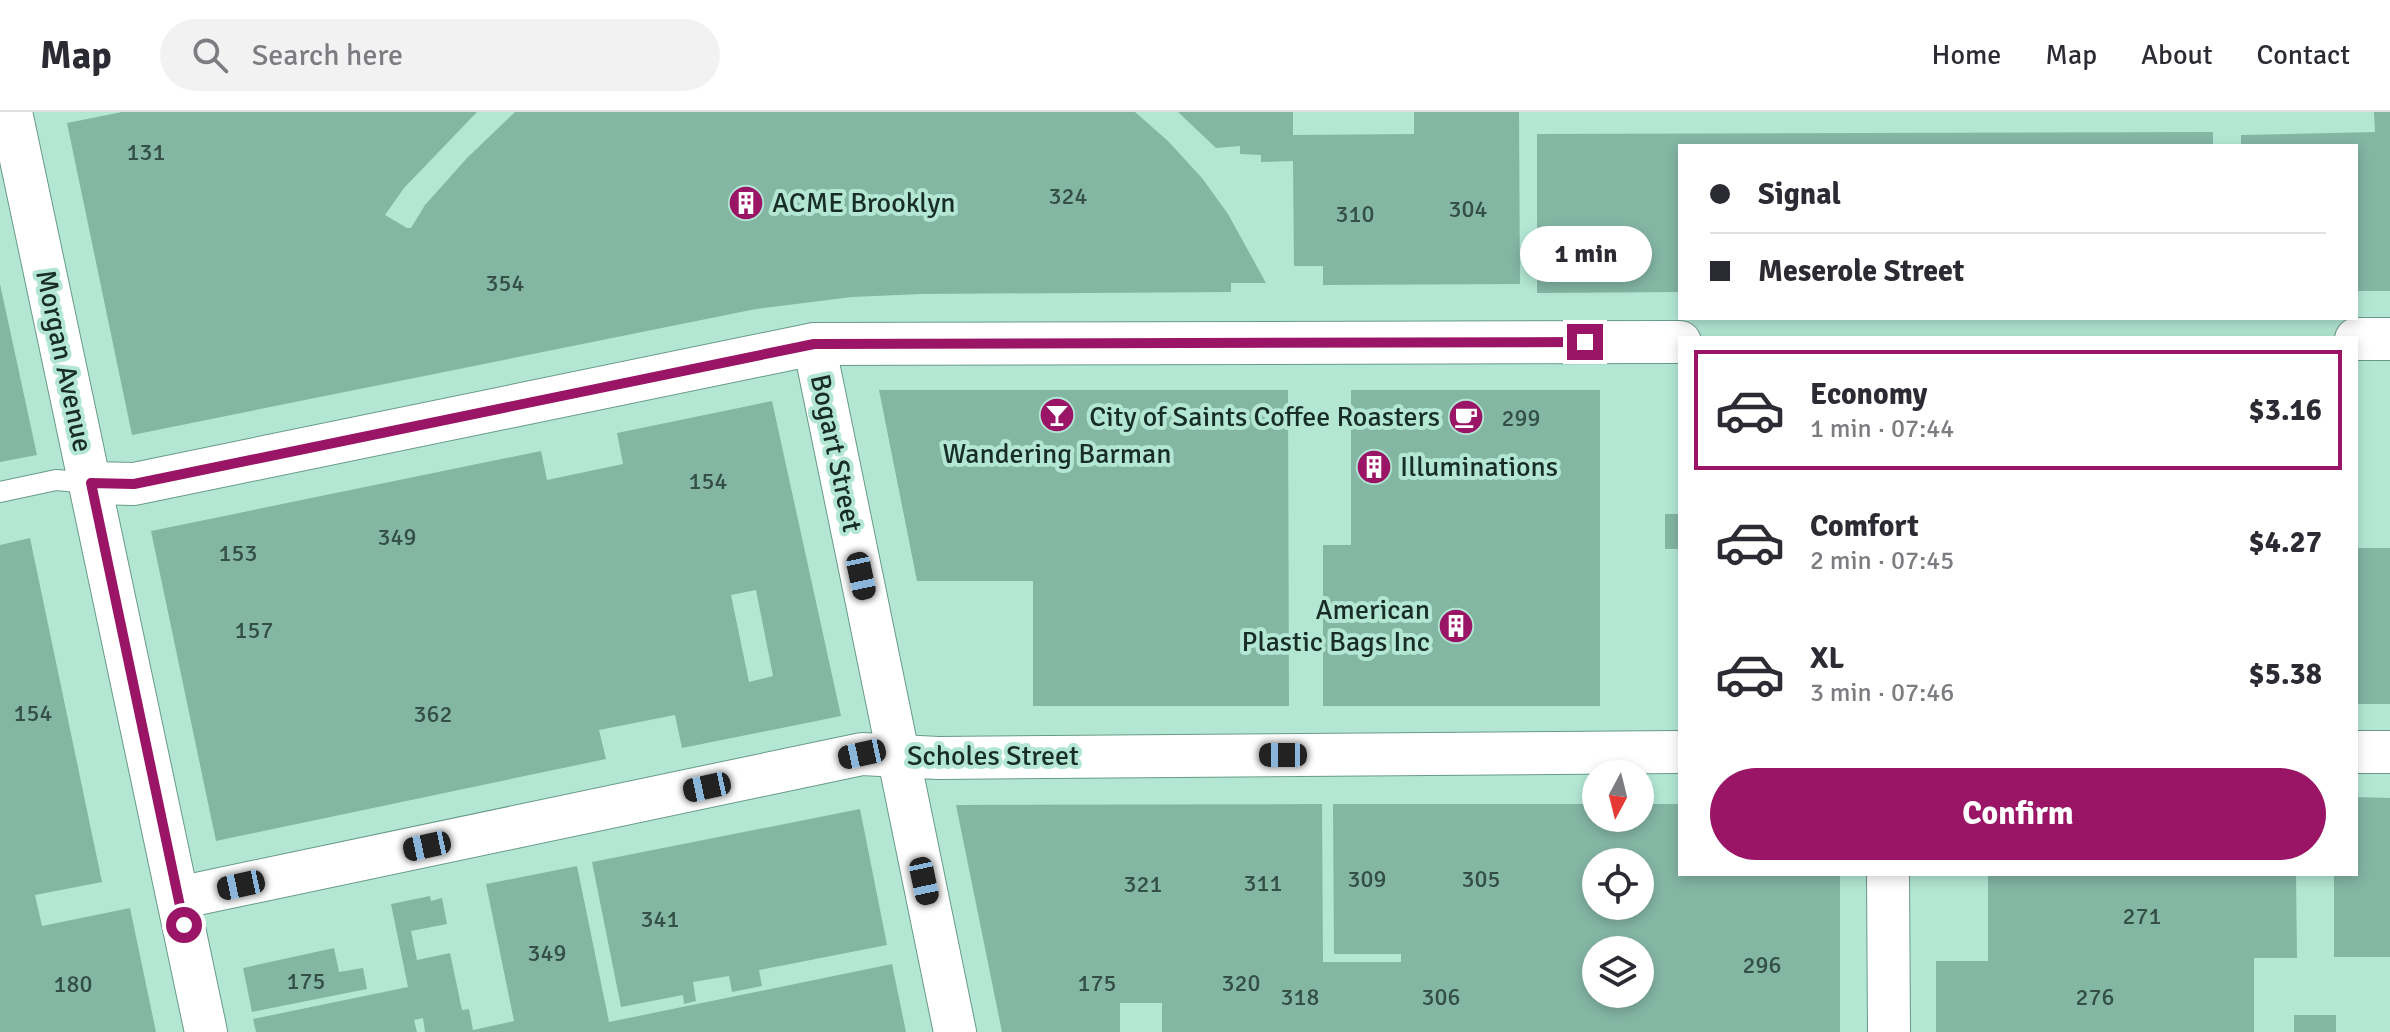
<!DOCTYPE html>
<meta charset="utf-8">
<style>
body{margin:0;font-family:Signika,sans-serif;background:#f2f2f3;color:#2b2b33;height:100vh;display:flex;flex-direction:column;font-size:30px;white-space:nowrap}
*{box-sizing:border-box;margin:0}
p{font-size:26px;color:#7c7c81}
.icon{flex:none;width:44px;height:44px;fill:none;stroke:currentColor;stroke-width:2;stroke-linecap:round;stroke-linejoin:round}
.map{position:relative;flex:1;overflow:hidden}
.panel{position:absolute;left:1678px;top:224px;width:680px;height:540px;display:flex;flex-direction:column;background:#fff;border-radius:0px;box-shadow:0 4px 12px #0003}
.panel>*{flex:none}
.guide{position:absolute;left:1678px;top:32px;width:680px;height:176px;border-radius:0px;box-shadow:0 4px 12px #0003;display:grid;align-content:center;height:176px;padding:0 32px;background:#fff}
.needle{width:52px;rotate:187deg}
.fabs{position:absolute;left:1582px;top:648px;display:grid;gap:16px}
.fabs a{display:grid;place-items:center;width:72px;height:72px;border-radius:50%;background:#fff;box-shadow:0 4px 12px #0003;font-size:40px}
.end{position:absolute;width:36px;height:36px;margin:-18px;border:10px solid #9b1566;background:#fff;box-shadow:0 0 0 4px #fff}
.from{border-radius:50%}
.bubble{position:absolute;height:56px;border-radius:28px;background:#fff;box-shadow:0 4px 12px #0003;font-size:26px;font-weight:800;line-height:56px;text-align:center}
.car{position:absolute;width:24px;height:48px;margin:-24px -12px;border-radius:10px;box-shadow:0 0 6px 2px #0007;background:linear-gradient(#222 24%,#8ab4d8 0 40%,#222 0 76%,#8ab4d8 0 86%,#222 0)}
.guide b{display:flex;align-items:center;gap:28px;height:76px;font-size:30px}
.guide b+b{border-top:2px solid #e1e1e2}
.guide i{width:20px;height:20px;background:#2b2b33}
ul{padding:14px 0 0;list-style:none}
li{display:flex;align-items:center;gap:24px;height:120px;margin:0 16px 12px;padding:0 16px;border:4px solid transparent;border-radius:0px}
li div{flex:1}
li b{display:block;font-size:30px}
li em{font-style:normal;font-weight:800}
li.active{border-color:#9b1566}
li>.icon{width:72px;height:72px;stroke-width:1.5}
.primary-button{display:flex;gap:16px;margin-top:auto;padding:16px 32px}
.primary-button a{flex:1;height:92px;border-radius:48px;background:#9b1566;color:#fff;font-size:32px;font-weight:800;line-height:92px;text-align:center}
header{display:flex;align-items:center;gap:48px;box-sizing:border-box;height:112px;padding:0 40px;background:#fff;border-bottom:2px solid #e1e1e2}
header strong{font-size:38px}
nav{display:flex;gap:44px;margin-inline-start:auto;font-size:28px}
.search{width:560px;height:72px;background:#f2f2f3;display:flex;align-items:center;gap:20px;box-sizing:border-box;padding:0 28px;border-radius:44px;color:#7c7c81;font-size:30px}
.map>svg:first-child{display:block}
.building{fill:#84b6a4;fill-rule:evenodd}
.lines{fill:none;stroke-linecap:round;stroke-linejoin:round}
.lane-casing{stroke:#699a89;stroke-width:22}
.street-casing{stroke:#699a89;stroke-width:44}
.lane{stroke:#fff;stroke-width:20}
.street{stroke:#fff;stroke-width:42}
.route{stroke:#9b1566;stroke-width:10}
.labels{text-anchor:middle;dominant-baseline:central;stroke-width:8;stroke-linejoin:round;paint-order:stroke}
.number-label{font-size:24px;fill:#334f46}
.poi-label{font-size:28px;fill:#182d26;stroke:#b3e7d4;text-anchor:start}
.street-label{font-size:28px;fill:#182d26;stroke:#b3e7d4}
</style>
<header>
<strong>Map</strong>
<div class="search"><svg class="icon" aria-label="search" viewBox="0 0 24 24"><circle cx="10" cy="10" r="6"/><path d="M15 15l6 6"/></svg>Search here</div>
<nav><a>Home</a><a>Map</a><a>About</a><a>Contact</a></nav>
</header>
<div class="map">
<svg width="2390" height="920" viewBox="0 0 2390 920">
<rect width="100%" height="100%" fill="#b3e7d4"/>
<g class="building">
<polygon points="122,0 477,0 404,76 385,103 407,116 411,116 425,93 467,46 515,0 1135,0 1168,29 1202,66 1228,102 1266,171 1231,171 1231,180 921,182 852,185 756,197 132,323 67,11"/>
<polygon points="1178,0 1293,0 1293,23 1414,22 1414,0 1519,0 1520,172 1323,173 1323,154 1294,154 1293,49 1261,50 1261,43 1240,42 1240,34 1216,36"/>
<polygon points="2374,0 2390,0 2390,179 2356,179 2356,34 2241,34 2241,23 2375,20"/>
<polygon points="2213,20 2213,34 1680,34 1680,180 1537,181 1537,22"/>
<polygon points="0,172 37,343 0,350"/>
<polygon points="879,278 1288,278 1289,594 1033,594 1033,469 917,469"/>
<polygon points="1351,278 1600,278 1600,594 1323,594 1323,433 1351,433"/>
<path d="M772 289 841 604 682 636 675 603 599 618 606 647 216 729 151 419 541 339 547 368 623 352 617 321ZM756 478 773 564 749 570 731 483Z"/>
<rect x="1665" y="402" width="15" height="35"/>
<polygon points="30,426 102,770 35,783 42,814 130,796 156,920 0,920 0,433"/>
<rect x="2356" y="436" width="34" height="156"/>
<polygon points="2356,685 2390,686 2390,845 2334,845 2334,762 2356,762"/>
<path d="M1322 692 1323 850H1401V842H1334L1333 692H1596V706H1640V692H1680V762H1840V920H1162V891H1120V920H1002L956 693ZM1596 750H1640V794H1596ZM1596 838H1640V882H1596Z"/>
<polygon points="860,697 887,833 759,858 762,874 732,880 729,864 693,870 696,889 684,892 683,883 621,895 592,750"/>
<polygon points="577,754 609,910 892,852 906,920 425,920 423,906 414,908 417,920 256,920 253,907 408,875 391,792 430,784 431,789 442,786 447,812 411,819 417,848 450,841 462,898 469,897 473,918 514,909 486,772"/>
<polygon points="1988,762 2296,762 2297,846 2254,846 2254,920 1936,920 1936,849 1988,849"/>
<polygon points="334,836 339,860 363,856 367,877 252,900 243,856"/>
<rect x="2294" y="903" width="42" height="17"/>
</g>
<g class="lines">
<defs>
<polyline id="lane" points="0,380 56,368 91,371"/>
<g id="street">
<polyline points="11,0 206,920"/>
<polyline points="2356,227 2390,227"/>
<polyline points="814,232 955,920"/>
<polyline points="91,371 134,372 814,232 1680,230"/>
<polyline points="2356,640 2390,640"/>
<polyline points="1888,762 1889,920"/>
<polyline points="178,786 862,642 938,646 1680,640"/>
</g>
</defs>
<use href="#lane" class="lane-casing"/>
<use href="#street" class="street-casing"/>
<use href="#lane" class="lane"/>
<use href="#street" class="street"/>
</g>
<g class="lines">
<polyline class="route" points="184,813 91,371 134,372 814,232 1585,230"/>
</g>
<defs>
<symbol id="building-disc" viewBox="-11 -11 22 22"><circle r="9.5" fill="#9b1566" stroke="#b3e7d4"/><path d="M-4-6H4V6H1V3H-1V6H-4ZM-2.5-4.3h1.7v1.8h-1.7ZM.8-4.3h1.7v1.8H.8ZM-2.5-1h1.7V.8h-1.7ZM.8-1h1.7V.8H.8Z" fill="#fff"/></symbol>
<symbol id="bar-disc" viewBox="-11 -11 22 22"><circle r="9.5" fill="#9b1566" stroke="#b3e7d4"/><path d="M-6-5H6L.8 .8V4.5H3.5V6h-7V4.5H-.8V.8Z" fill="#fff"/></symbol>
<symbol id="cafe-disc" viewBox="-11 -11 22 22"><circle r="9.5" fill="#9b1566" stroke="#b3e7d4"/><path d="M-5.5-4.5H6V0H3Q3 3.5 0 3.5H-2.5Q-5.5 3.5-5.5 0ZM3-3.2v2h1.7v-2ZM-6 4.5H4V6H-6Z" fill="#fff"/></symbol>
</defs>
<g fill-rule="evenodd">
<use href="#building-disc" x="726" y="71" width="40" height="40"/>
<use href="#bar-disc" x="1037" y="283" width="40" height="40"/>
<use href="#cafe-disc" x="1446" y="285" width="40" height="40"/>
<use href="#building-disc" x="1354" y="335" width="40" height="40"/>
<use href="#building-disc" x="1436" y="494" width="40" height="40"/>
</g>
<g class="labels">
<g class="number-label">
<text x="146" y="40">131</text>
<text x="1068" y="84">324</text>
<text x="1468" y="97">304</text>
<text x="1355" y="102">310</text>
<text x="505" y="171">354</text>
<text x="1521" y="306">299</text>
<text x="708" y="369">154</text>
<text x="397" y="425">349</text>
<text x="238" y="441">153</text>
<text x="254" y="518">157</text>
<text x="33" y="601">154</text>
<text x="433" y="602">362</text>
<text x="1367" y="767">309</text>
<text x="1481" y="767">305</text>
<text x="1263" y="771">311</text>
<text x="1143" y="772">321</text>
<text x="2142" y="804">271</text>
<text x="660" y="807">341</text>
<text x="547" y="841">349</text>
<text x="1762" y="853">296</text>
<text x="306" y="869">175</text>
<text x="1097" y="871">175</text>
<text x="1241" y="871">320</text>
<text x="73" y="872">180</text>
<text x="1300" y="885">318</text>
<text x="1441" y="885">306</text>
<text x="2095" y="885">276</text>
</g>
<g class="poi-label">
<text x="772" y="91">ACME Brooklyn</text>
<text x="1440" y="305" text-anchor="end">City of Saints Coffee Roasters</text>
<text x="1057" y="342" text-anchor="middle">Wandering Barman</text>
<text x="1400" y="355">Illuminations</text>
<text x="1430" y="498" text-anchor="end">American<tspan x="1430" dy="32">Plastic Bags Inc</tspan></text>
</g>
<g class="street-label">
<text transform="translate(64 249) rotate(78)">Morgan Avenue</text>
<text transform="translate(836 341) rotate(78)">Bogart Street</text>
<text x="993" y="644">Scholes Street</text>
</g>
</g>
</svg>
<div class="fabs">
<a><svg class="needle" viewBox="-14 -14 28 28"><path d="M0-13l5 13h-10z" fill="#e53935"/><path d="M0 13l5-13h-10z" fill="#7c7c81"/></svg></a>
<a><svg class="icon" aria-label="locate" viewBox="0 0 24 24"><circle cx="12" cy="12" r="6"/><path d="M12 2v4M12 18v4M2 12h4M18 12h4"/></svg></a>
<a><svg class="icon" aria-label="layers" viewBox="0 0 24 24"><path d="M12 4l9 5-9 5-9-5zM3 14l9 5 9-5"/></svg></a>
</div>
<i class="end from" style="left:184px;top:813px"></i>
<i class="end" style="left:1585px;top:230px"></i>
<div class="bubble" style="left:1520px;top:114px;width:132px">1 min</div>
<i class="car" style="left:861px;top:464px;rotate:168deg"></i>
<i class="car" style="left:862px;top:642px;rotate:258deg"></i>
<i class="car" style="left:1283px;top:643px;rotate:270deg"></i>
<i class="car" style="left:707px;top:675px;rotate:258deg"></i>
<i class="car" style="left:427px;top:734px;rotate:258deg"></i>
<i class="car" style="left:924px;top:769px;rotate:168deg"></i>
<i class="car" style="left:241px;top:773px;rotate:258deg"></i>
<div class="guide">
<b><i class="from"></i>Signal</b>
<b><i></i>Meserole Street</b>
</div>
<section class="panel">
<ul>
<li class="active"><svg class="icon" aria-label="car" viewBox="0 0 24 24"><path d="M5 17H2v-5l4-1 3-4h7l3 4 3 1v5h-3M9 17h6M6 11h13"/><circle cx="7" cy="17" r="2"/><circle cx="17" cy="17" r="2"/></svg><div><b>Economy</b><p>1 min · 07:44</p></div><em>$3.16</em></li>
<li><svg class="icon" aria-label="car" viewBox="0 0 24 24"><path d="M5 17H2v-5l4-1 3-4h7l3 4 3 1v5h-3M9 17h6M6 11h13"/><circle cx="7" cy="17" r="2"/><circle cx="17" cy="17" r="2"/></svg><div><b>Comfort</b><p>2 min · 07:45</p></div><em>$4.27</em></li>
<li><svg class="icon" aria-label="car" viewBox="0 0 24 24"><path d="M5 17H2v-5l4-1 3-4h7l3 4 3 1v5h-3M9 17h6M6 11h13"/><circle cx="7" cy="17" r="2"/><circle cx="17" cy="17" r="2"/></svg><div><b>XL</b><p>3 min · 07:46</p></div><em>$5.38</em></li>
</ul>
<div class="primary-button"><a>Confirm</a></div>
</section>
</div>
